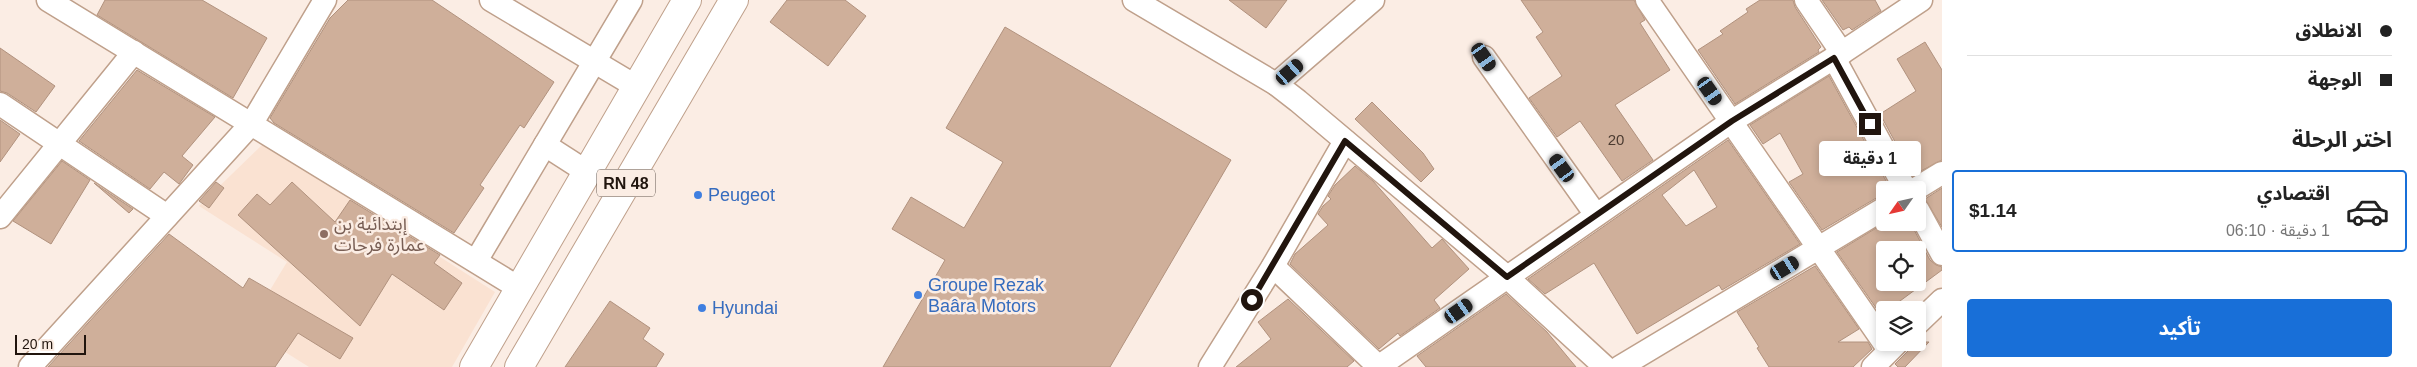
<!DOCTYPE html>
<html lang="ar">
<meta charset="utf-8">
<style>
body{margin:0;font-family:Helvetica,"Noto Sans Arabic",sans-serif;background:#f2f2f2;color:#222;direction:rtl;height:100vh;display:flex;flex-direction:column;font-size:19px;white-space:nowrap}
*{box-sizing:border-box;margin:0}
p{font-size:16px;color:#767676}
.icon{flex:none;width:28px;height:28px;fill:none;stroke:currentColor;stroke-width:2;stroke-linecap:round;stroke-linejoin:round}
.map{position:relative;flex:1;overflow:hidden;direction:ltr}
.panel{display:flex;flex-direction:column;background:#fff;width:475px}
.panel>*{flex:none}
.hud{display:grid;align-content:center;height:110px;padding:0 25px;background:#fff}
.needle{width:32px;rotate:236deg}
.tools{position:absolute;left:1876px;top:181px;display:grid;gap:10px}
.tools a{display:grid;place-items:center;width:50px;height:50px;border-radius:5px;background:#fff;box-shadow:0 2px 8px #0003;font-size:25px}
.scale{position:absolute;left:15px;bottom:12px;width:71px;box-sizing:border-box;padding-left:5px;border:2px solid #21150e;border-top:0;font-size:14px;line-height:18px;white-space:nowrap;color:#21150e;-webkit-text-stroke:4px #fbede4;paint-order:stroke}
.end{position:absolute;width:22px;height:22px;margin:-11px;border:6px solid #21150e;background:#fff;box-shadow:0 0 0 2px #fff}
.from{border-radius:50%}
.bubble{position:absolute;height:35px;border-radius:5px;background:#fff;box-shadow:0 2px 8px #0003;font-size:16px;font-weight:700;line-height:35px;text-align:center;direction:rtl}
.car{position:absolute;width:15px;height:30px;margin:-15px -8px;border-radius:6px;box-shadow:0 0 4px 1px #0007;background:linear-gradient(#222 24%,#8ab4d8 0 40%,#222 0 76%,#8ab4d8 0 86%,#222 0)}
.hud b{display:flex;align-items:center;gap:18px;height:48px;font-size:19px}
.hud b+b{border-top:1px solid #e0e0e0}
.hud i{width:12px;height:12px;background:#222}
ul{padding:0;list-style:none}
li{display:flex;align-items:center;gap:15px;height:82px;margin:0 10px 8px;padding:0 15px;border:2px solid #e0e0e0;border-radius:5px}
li div{flex:1}
li b{display:block;font-size:19px}
li em{font-style:normal;font-weight:700}
li.on{border-color:#186fd8}
li>.icon{width:45px;height:45px;stroke-width:1.5}
h2{padding:0 25px;font-size:22px;line-height:60px}
.cta{display:flex;gap:10px;margin-top:auto;padding:10px 25px}
.cta a{flex:1;height:58px;border-radius:5px;background:#186fd8;color:#fff;font-size:20px;font-weight:700;line-height:58px;text-align:center}
main{display:flex;flex:1;min-height:0}
.map>svg:first-child{display:block}
.built{fill:#fae2d2}
.building{fill:#cfaf9a;stroke:#b1927e;fill-rule:evenodd}
.lines{fill:none;stroke-linecap:round;stroke-linejoin:round}
.street-casing{stroke:#bfa08b;stroke-width:25}
.primary-casing{stroke:#bfa08b;stroke-width:30}
.street{stroke:#fff;stroke-width:22}
.primary{stroke:#fff;stroke-width:28}
.route{stroke:#21150e;stroke-width:6}
.shop-dot{fill:#3f7fe0;stroke:#fbede4;stroke-width:2}
.education-dot{fill:#8d6e63;stroke:#fbede4;stroke-width:2}
.labels{text-anchor:middle;dominant-baseline:central;stroke-width:5;stroke-linejoin:round;paint-order:stroke}
.number-label{font-size:15px;fill:#4c3c31}
.shield{fill:#fbede4;stroke:#62564e;stroke-width:1}
.shield-label{font-size:16px;font-weight:bold;fill:#21150e}
.shop-label{font-size:18px;fill:#366cbe;stroke:#fbede4;text-anchor:start}
.education-label{font-size:18px;fill:#785e54;stroke:#fbede4;text-anchor:start}
</style>
<main>
<section class="panel">
<div class="hud">
<b><i class="from"></i>الانطلاق</b>
<b><i></i>الوجهة</b>
</div>
<h2>اختر الرحلة</h2>
<ul>
<li class="on"><svg class="icon" aria-label="car" viewBox="0 0 24 24"><path d="M5 17H2v-5l4-1 3-4h7l3 4 3 1v5h-3M9 17h6M6 11h13"/><circle cx="7" cy="17" r="2"/><circle cx="17" cy="17" r="2"/></svg><div><b>اقتصادي</b><p>1 دقيقة · 06:10</p></div><em>$1.14</em></li>
</ul>
<div class="cta"><a>تأكيد</a></div>
</section>
<div class="map">
<svg width="1942" height="367" viewBox="0 0 1942 367">
<rect width="100%" height="100%" fill="#fbede4"/>
<polygon class="built" points="263,144 495,292 452,367 309,367 247,328 287,262 199,206"/>
<g class="building">
<polygon points="105,0 202,0 267,38 233,98 97,15"/>
<polygon points="348,0 432,0 554,82 524,128 520,125 480,185 484,188 454,233 274,123 270,118 330,18"/>
<polygon points="787,0 845,0 866,16 828,66 770,22"/>
<polygon points="1229,0 1287,0 1266,28"/>
<polygon points="1521,0 1634,0 1645,20 1640,23 1670,70 1615,105 1653,160 1622,181 1580,121 1557,137 1529,98 1562,76 1536,37 1543,32"/>
<polygon points="1760,0 1793,0 1795,7 1821,47 1818,50 1819,52 1735,104 1698,50 1723,34 1720,31 1748,12 1746,9"/>
<polygon points="1822,0 1875,0 1881,11 1852,30 1849,27 1843,30"/>
<polygon points="1005,27 1231,160 1110,367 883,367 945,260 892,229 911,197 964,228 1003,162 946,128"/>
<polygon points="1925,42 1942,70 1942,160 1913,175 1880,114 1916,91 1897,59"/>
<polygon points="0,48 55,86 36,112 7,93 0,91"/>
<polygon points="137,70 215,117 182,156 193,165 179,184 164,172 150,189 79,141"/>
<polygon points="1829,76 1891,190 1885,190 1885,195 1878,197 1822,230 1789,182 1803,174 1780,133 1763,144 1750,125"/>
<polygon points="1372,102 1423,153 1434,169 1421,182 1355,119"/>
<polygon points="0,120 20,134 0,162"/>
<path d="M1728 140 1800 244 1722 290 1719 285 1637 334 1594 263 1545 294 1528 279ZM1694 170 1717 207 1686 226 1662 195Z"/>
<polygon points="62,161 90,180 51,244 13,221"/>
<polygon points="1355,166 1373,181 1432,248 1442,239 1469,269 1434,300 1440,308 1400,336 1398,333 1379,349 1290,264 1295,254 1328,225 1318,214 1323,206 1331,199 1328,196 1335,185"/>
<polygon points="216,182 224,188 209,208 199,201"/>
<polygon points="292,182 335,222 350,200 440,255 434,263 462,283 444,310 392,274 360,326 238,215 257,194 270,205"/>
<polygon points="94,183 133,209 129,213"/>
<polygon points="1942,188 1942,227 1925,199"/>
<path d="M1886 222H1910L1930 260 1936 265 1942 267V270L1881 315 1837 252ZM1885 250H1918V282H1885Z"/>
<polygon points="169,234 243,288 249,278 353,338 340,359 298,333 275,367 48,367"/>
<polygon points="1815,266 1859,329 1838,342 1868,342 1872,349 1853,367 1769,367 1757,348 1759,347 1737,312"/>
<polygon points="1506,294 1547,332 1576,367 1426,367 1417,356"/>
<polygon points="1288,299 1354,361 1347,367 1236,367 1271,339 1258,322"/>
<polygon points="610,301 650,328 643,339 664,354 656,367 565,367"/>
<polygon points="1911,342 1929,342 1905,367 1898,367 1895,364 1908,351"/>
</g>
<g class="lines">
<defs>
<g id="street">
<polyline points="48,0 519,288"/>
<polyline points="491,0 637,87"/>
<polyline points="1134,0 1276,84 1298,101 1507,277 1605,367"/>
<polyline points="1647,0 1889,350"/>
<polyline points="1806,0 1842,53"/>
<polyline points="1484,57 1596,215"/>
<polyline points="1834,58 1906,190"/>
<polyline points="1276,84 1373,0"/>
<polyline points="0,104 167,216"/>
<polyline points="545,145 587,172"/>
<polyline points="1914,190 1942,173"/>
<polyline points="1918,210 1942,254"/>
<polyline points="0,217 134,52"/>
<polyline points="476,261 631,0"/>
<polyline points="1273,266 1379,367"/>
<polyline points="1918,323 1942,300"/>
<polyline points="30,367 252,123 325,0"/>
<polyline points="1210,367 1273,266 1345,141"/>
<polyline points="1378,367 1732,121 1834,58 1921,0"/>
<polyline points="1620,367 1885,208"/>
<polyline points="1873,367 1898,342"/>
</g>
<g id="primary">
<polyline points="474,367 687,0"/>
<polyline points="519,367 734,0"/>
</g>
</defs>
<use href="#street" class="street-casing"/>
<use href="#primary" class="primary-casing"/>
<use href="#street" class="street"/>
<use href="#primary" class="primary"/>
</g>
<g class="lines">
<polyline class="route" points="1252,300 1345,141 1507,277 1732,121 1834,58 1870,124"/>
</g>
<g class="shop-dot">
<circle cx="698" cy="195" r="5"/>
<circle cx="918" cy="295" r="5"/>
<circle cx="702" cy="308" r="5"/>
</g>
<circle class="education-dot" cx="324" cy="234" r="5"/>
<g class="labels">
<g class="number-label">
<text x="1616" y="139">20</text>
</g>
<rect class="shield" x="597" y="169.5" width="58" height="27" rx="4"/>
<g class="shield-label">
<text x="626" y="183">RN 48</text>
</g>
<g class="shop-label">
<text x="708" y="195">Peugeot</text>
<text x="928" y="285">Groupe Rezak<tspan x="928" dy="21">Baâra Motors</tspan></text>
<text x="712" y="308">Hyundai</text>
</g>
<g class="education-label">
<text x="334" y="224">إبتدائية بن<tspan x="334" dy="21">عمارة فرحات</tspan></text>
</g>
</g>
</svg>
<div class="tools">
<a><svg class="needle" viewBox="-14 -14 28 28"><path d="M0-13l5 13h-10z" fill="#e53935"/><path d="M0 13l5-13h-10z" fill="#767676"/></svg></a>
<a><svg class="icon" aria-label="locate" viewBox="0 0 24 24"><circle cx="12" cy="12" r="6"/><path d="M12 2v4M12 18v4M2 12h4M18 12h4"/></svg></a>
<a><svg class="icon" aria-label="layers" viewBox="0 0 24 24"><path d="M12 4l9 5-9 5-9-5zM3 14l9 5 9-5"/></svg></a>
</div>
<div class="scale">20 m</div>
<i class="end from" style="left:1252px;top:300px"></i>
<i class="end" style="left:1870px;top:124px"></i>
<div class="bubble" style="left:1819px;top:141px;width:102px">1 دقيقة</div>
<i class="car" style="left:1484px;top:57px;rotate:145deg"></i>
<i class="car" style="left:1290px;top:72px;rotate:49deg"></i>
<i class="car" style="left:1710px;top:91px;rotate:145deg"></i>
<i class="car" style="left:1562px;top:168px;rotate:324deg"></i>
<i class="car" style="left:1785px;top:268px;rotate:59deg"></i>
<i class="car" style="left:1459px;top:311px;rotate:55deg"></i>
</div>
</main>
